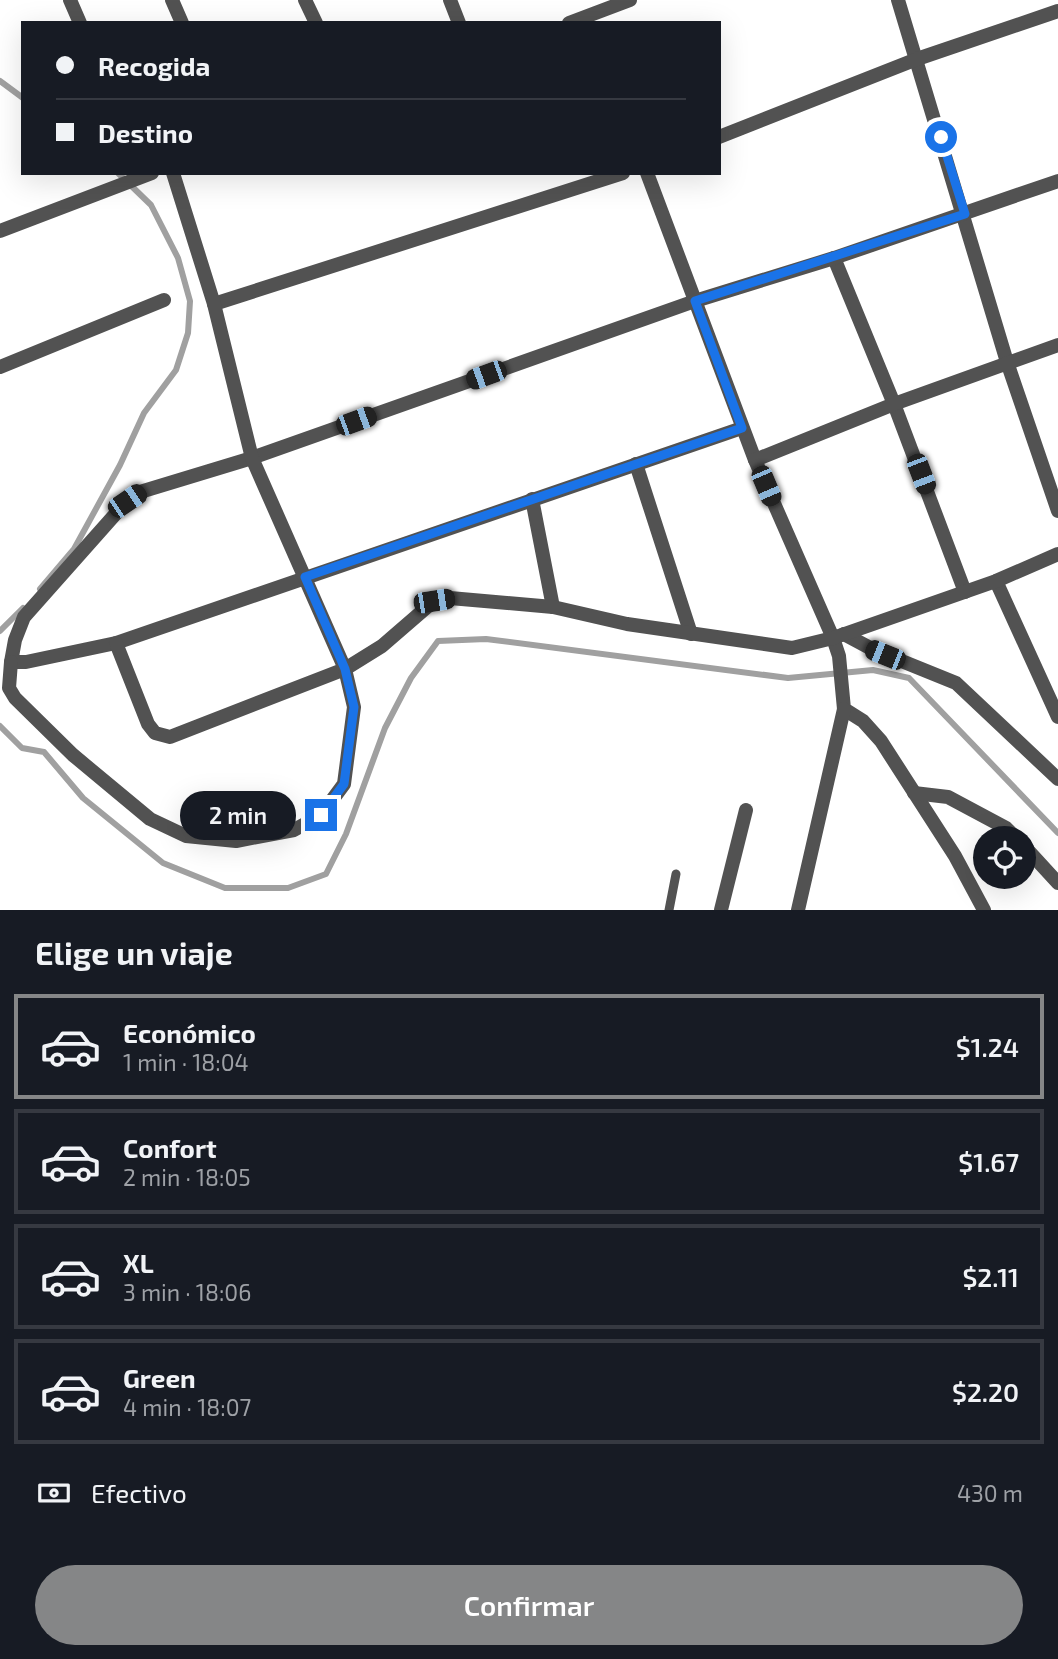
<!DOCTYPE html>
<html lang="es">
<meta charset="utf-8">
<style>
body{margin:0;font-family:"Exo 2",sans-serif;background:#20242c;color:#f1f3f6;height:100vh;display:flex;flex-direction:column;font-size:26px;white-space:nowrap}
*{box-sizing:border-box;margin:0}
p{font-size:23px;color:#9ea1a6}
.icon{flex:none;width:38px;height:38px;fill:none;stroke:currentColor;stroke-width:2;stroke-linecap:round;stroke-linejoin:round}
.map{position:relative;height:910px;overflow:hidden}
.details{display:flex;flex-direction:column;background:#171b24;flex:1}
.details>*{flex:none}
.hud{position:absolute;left:21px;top:21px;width:700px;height:154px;border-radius:0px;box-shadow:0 7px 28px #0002;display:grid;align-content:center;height:154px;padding:0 35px;background:#171b24}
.fabs{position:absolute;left:973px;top:826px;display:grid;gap:14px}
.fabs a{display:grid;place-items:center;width:63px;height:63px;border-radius:50%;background:#171b24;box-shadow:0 7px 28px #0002;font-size:35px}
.end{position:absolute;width:32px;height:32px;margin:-16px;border:9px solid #1a73e8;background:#fff;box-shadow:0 0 0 4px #fff}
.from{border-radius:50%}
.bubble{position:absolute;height:49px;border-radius:24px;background:#171b24;box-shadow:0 7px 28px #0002;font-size:23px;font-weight:600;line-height:49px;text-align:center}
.car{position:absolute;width:21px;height:42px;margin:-21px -10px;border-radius:9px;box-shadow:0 0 5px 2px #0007;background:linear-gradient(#222 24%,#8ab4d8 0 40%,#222 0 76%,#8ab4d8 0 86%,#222 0)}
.hud b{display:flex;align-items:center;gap:24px;height:66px;font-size:26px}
.hud b+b{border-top:2px solid #363941}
.hud i{width:18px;height:18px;background:#f1f3f6}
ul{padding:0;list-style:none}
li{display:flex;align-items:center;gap:21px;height:105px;margin:0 14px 10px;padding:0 21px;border:4px solid #363941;border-radius:0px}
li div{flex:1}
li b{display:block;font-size:26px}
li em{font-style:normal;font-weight:600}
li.on{border-color:#858687}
li>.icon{width:63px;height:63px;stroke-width:1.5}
h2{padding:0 35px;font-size:32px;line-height:84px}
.pay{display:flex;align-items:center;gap:18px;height:77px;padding:0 35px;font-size:26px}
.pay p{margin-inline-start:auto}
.button{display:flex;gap:14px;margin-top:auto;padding:14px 35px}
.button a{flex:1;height:80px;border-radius:42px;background:#858687;color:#fff;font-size:28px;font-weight:600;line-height:80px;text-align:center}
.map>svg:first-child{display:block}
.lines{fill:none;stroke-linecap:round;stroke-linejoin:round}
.stream{stroke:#a0a0a0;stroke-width:6}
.lane{stroke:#525252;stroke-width:9}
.street{stroke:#525252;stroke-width:14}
.route{stroke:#1a73e8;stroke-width:9}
</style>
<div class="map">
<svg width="1058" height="910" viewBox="0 0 1058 910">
<rect width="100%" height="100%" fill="#fff"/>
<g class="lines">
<g class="stream">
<polyline points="0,81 23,98"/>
<polyline points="40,589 74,549 120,465 144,413 176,370 188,333 190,301 178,258 151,205 118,173"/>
<polyline points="0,631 23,608"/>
<polyline points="0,726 22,748 44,752 83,798 163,863 225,888 288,888 326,874 346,834 385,728 411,678 438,641 486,639 788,678 873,670 909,678 1058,833"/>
</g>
<polyline class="lane" points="669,910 676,874"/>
<g class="street">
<polyline points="70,0 80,23"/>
<polyline points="172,0 182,23"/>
<polyline points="305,0 316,23"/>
<polyline points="450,0 459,23"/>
<polyline points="898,0 1007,362 1058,511"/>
<polyline points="569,23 630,0"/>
<polyline points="719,137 917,59 1058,11"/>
<polyline points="647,173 755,460 833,638 839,656 844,709 863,721 881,741 955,856 984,910"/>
<polyline points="0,231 152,173"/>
<polyline points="834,258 894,404 965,592"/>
<polyline points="214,304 623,173"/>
<polyline points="0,367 164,300"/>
<polyline points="742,428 116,643 26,662 11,662 15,640 24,617 127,501 140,492 252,458 695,301 834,258 1058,181"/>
<polyline points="755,460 894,404 1058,345"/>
<polyline points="636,464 691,634"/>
<polyline points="532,499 553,607"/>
<polyline points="996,581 1058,717"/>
<polyline points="844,634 872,649 956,683 1058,779"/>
<polyline points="116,643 148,724 155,733 170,737 345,669 382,646 434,601 450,598 553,607 627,624 792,648 833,638 996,581 1058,554"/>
<polyline points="11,662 9,688 15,698 73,755 150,819 186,836 236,841 294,830 321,815 344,784 354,707 345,669 252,458 214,304 173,173"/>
<polyline points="914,793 948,797 1006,828 1016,838"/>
<polyline points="1024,846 1058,883"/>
<polyline points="721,910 746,810"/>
<polyline points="798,910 844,709"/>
</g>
</g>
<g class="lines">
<polyline class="route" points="321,815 344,784 354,707 345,669 305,577 742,428 695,301 965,214 941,137"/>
</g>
</svg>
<div class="fabs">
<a><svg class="icon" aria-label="locate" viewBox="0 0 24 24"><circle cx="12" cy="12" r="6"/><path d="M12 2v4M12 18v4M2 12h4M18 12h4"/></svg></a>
</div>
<i class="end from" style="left:941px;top:137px"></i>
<i class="end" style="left:321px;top:815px"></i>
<div class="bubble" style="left:180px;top:791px;width:116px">2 min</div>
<i class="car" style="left:486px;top:375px;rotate:250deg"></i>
<i class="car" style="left:356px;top:421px;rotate:70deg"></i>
<i class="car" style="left:921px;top:474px;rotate:159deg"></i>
<i class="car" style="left:766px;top:486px;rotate:157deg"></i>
<i class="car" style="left:127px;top:501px;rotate:56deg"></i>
<i class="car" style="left:434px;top:601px;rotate:81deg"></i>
<i class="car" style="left:885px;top:655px;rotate:292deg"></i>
<div class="hud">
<b><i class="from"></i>Recogida</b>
<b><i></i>Destino</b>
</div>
</div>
<section class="details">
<h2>Elige un viaje</h2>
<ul>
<li class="on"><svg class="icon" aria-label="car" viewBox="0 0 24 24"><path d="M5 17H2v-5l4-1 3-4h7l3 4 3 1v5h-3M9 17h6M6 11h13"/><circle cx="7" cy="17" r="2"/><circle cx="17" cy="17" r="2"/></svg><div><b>Económico</b><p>1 min · 18:04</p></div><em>$1.24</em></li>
<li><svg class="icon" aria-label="car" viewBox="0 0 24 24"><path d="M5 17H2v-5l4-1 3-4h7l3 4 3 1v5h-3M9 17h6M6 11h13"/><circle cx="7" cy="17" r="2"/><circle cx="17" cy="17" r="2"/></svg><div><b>Confort</b><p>2 min · 18:05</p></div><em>$1.67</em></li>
<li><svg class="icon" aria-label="car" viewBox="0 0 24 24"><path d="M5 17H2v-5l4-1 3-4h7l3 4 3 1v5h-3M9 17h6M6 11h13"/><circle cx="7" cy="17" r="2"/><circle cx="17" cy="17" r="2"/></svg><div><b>XL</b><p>3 min · 18:06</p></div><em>$2.11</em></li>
<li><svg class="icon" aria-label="car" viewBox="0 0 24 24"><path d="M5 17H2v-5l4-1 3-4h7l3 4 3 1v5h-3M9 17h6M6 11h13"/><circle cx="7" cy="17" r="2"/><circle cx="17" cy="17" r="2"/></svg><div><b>Green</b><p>4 min · 18:07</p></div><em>$2.20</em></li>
</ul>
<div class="pay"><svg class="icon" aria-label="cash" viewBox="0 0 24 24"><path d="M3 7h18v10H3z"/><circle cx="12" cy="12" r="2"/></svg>Efectivo<p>430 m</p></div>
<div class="button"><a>Confirmar</a></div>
</section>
